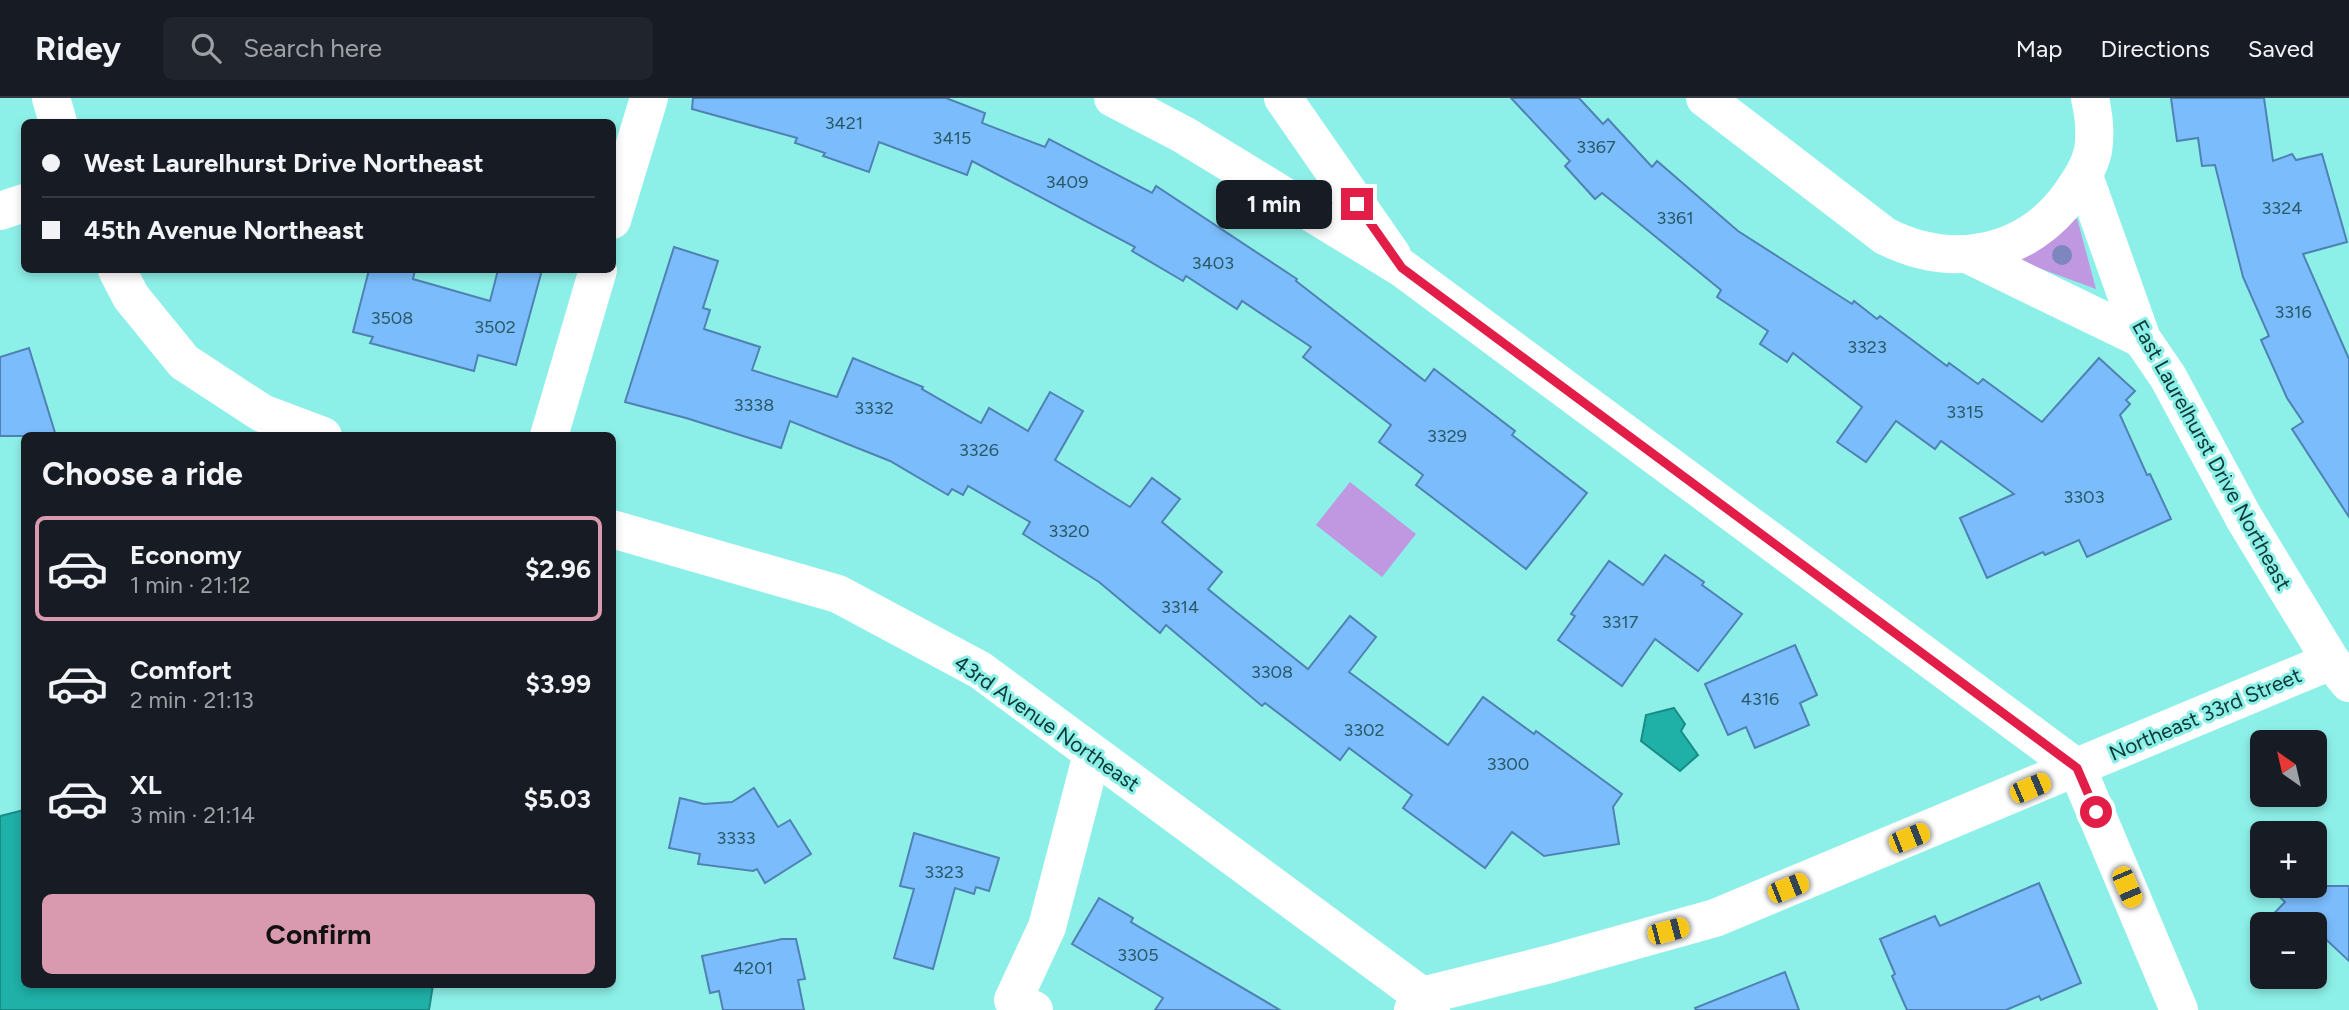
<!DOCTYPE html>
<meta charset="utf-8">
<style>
body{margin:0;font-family:Figtree,sans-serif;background:#20242c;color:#f1f3f6;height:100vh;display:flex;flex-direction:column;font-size:26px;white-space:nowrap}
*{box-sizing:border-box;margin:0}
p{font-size:23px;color:#9ea1a6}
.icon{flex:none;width:38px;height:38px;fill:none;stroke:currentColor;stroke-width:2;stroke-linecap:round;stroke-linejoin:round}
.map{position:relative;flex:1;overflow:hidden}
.sheet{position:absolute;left:21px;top:334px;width:595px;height:556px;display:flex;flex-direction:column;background:#171b24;border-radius:10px;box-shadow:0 4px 10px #0003}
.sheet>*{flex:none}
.banner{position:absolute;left:21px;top:21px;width:595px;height:154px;border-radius:10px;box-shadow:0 4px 10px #0003;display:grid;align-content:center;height:154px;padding:0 21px;background:#171b24}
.needle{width:46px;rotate:326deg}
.fabs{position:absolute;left:2250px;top:632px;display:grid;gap:14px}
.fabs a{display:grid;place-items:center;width:77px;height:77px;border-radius:10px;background:#171b24;box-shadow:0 4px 10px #0003;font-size:35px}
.end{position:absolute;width:32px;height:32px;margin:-16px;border:9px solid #e11d48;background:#fff;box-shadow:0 0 0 4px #fff}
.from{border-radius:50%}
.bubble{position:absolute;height:49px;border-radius:10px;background:#171b24;box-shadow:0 4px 10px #0003;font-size:23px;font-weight:700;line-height:49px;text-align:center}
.car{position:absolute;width:21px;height:42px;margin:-21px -10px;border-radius:9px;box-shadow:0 0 5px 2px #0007;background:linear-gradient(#f5c518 24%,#345 0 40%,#f5c518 0 76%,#345 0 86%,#f5c518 0)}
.banner b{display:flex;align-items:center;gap:24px;height:66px;font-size:26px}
.banner b+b{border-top:2px solid #363941}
.banner i{width:18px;height:18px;background:#f1f3f6}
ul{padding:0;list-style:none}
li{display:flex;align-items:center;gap:21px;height:105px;margin:0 14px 10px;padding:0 7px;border:4px solid transparent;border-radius:10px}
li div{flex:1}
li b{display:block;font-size:26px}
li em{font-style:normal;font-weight:700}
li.on{border-color:#d999ae}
li>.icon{width:63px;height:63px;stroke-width:1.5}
h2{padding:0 21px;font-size:32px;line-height:84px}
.button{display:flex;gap:14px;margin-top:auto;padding:14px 21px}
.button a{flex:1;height:80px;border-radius:10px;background:#d999ae;color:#111;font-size:28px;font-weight:700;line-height:80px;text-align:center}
header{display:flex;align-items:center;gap:42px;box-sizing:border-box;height:98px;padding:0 35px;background:#171b24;border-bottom:2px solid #363941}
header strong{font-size:33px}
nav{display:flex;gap:38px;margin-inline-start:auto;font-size:24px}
.search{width:490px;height:63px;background:#20242c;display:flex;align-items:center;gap:18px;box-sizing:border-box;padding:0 24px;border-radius:10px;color:#9ea1a6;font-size:26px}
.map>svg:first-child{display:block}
.green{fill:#c097e1}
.water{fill:#1fb0a8;stroke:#198c86;stroke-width:2}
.building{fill:#7bbcfc;stroke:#4f82b3;stroke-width:2}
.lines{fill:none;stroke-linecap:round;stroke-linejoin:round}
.minor{stroke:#fff;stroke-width:38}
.tree{fill:#7e86be}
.route{stroke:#e11d48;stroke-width:9}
.labels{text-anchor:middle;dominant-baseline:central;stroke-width:6;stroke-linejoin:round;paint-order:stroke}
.number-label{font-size:18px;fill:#285967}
.street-label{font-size:21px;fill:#0c3835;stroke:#8df0e8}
</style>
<header>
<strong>Ridey</strong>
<div class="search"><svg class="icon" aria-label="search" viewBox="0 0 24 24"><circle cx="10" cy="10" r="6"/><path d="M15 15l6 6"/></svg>Search here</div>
<nav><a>Map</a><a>Directions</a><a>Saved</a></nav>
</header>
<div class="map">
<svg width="2349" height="912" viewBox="0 0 2349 912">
<rect width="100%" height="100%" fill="#8df0e8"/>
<g class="green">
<polygon points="2077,120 2096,191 2017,162"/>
<polygon points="1350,384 1416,436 1382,479 1316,427"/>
</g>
<g class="water">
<polygon points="1674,610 1685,626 1681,633 1698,657 1680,673 1641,643 1646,617"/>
<polygon points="24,712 24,887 433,887 429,912 0,912 0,718"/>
</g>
<g class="building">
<polygon points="693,0 946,0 985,15 982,25 1045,49 1049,41 1152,95 1156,88 1297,181 1296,183 1425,283 1434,271 1515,333 1512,337 1587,395 1526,471 1416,387 1423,377 1379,344 1391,327 1303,259 1311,249 1242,203 1237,211 1186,178 1183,183 1132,153 1135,149 972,63 967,77 879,44 869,74 823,58 825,55 795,45 797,40 692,11"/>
<polygon points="1511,0 1579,0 1603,26 1608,21 1652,69 1657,63 1738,133 1852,206 1854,203 1877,221 1880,218 1947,268 1949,265 1978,286 1983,281 2042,324 2099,260 2135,293 2126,302 2130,306 2120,317 2147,377 2150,376 2171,421 2087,459 2079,442 2045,457 2043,454 1987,480 1960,420 2014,396 1941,343 1935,351 1896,323 1866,364 1837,344 1862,309 1793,255 1787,264 1760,246 1768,233 1717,199 1721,192 1602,95 1595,101 1565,68 1570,63"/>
<polygon points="2171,0 2264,0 2273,63 2292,56 2296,62 2322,56 2347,144 2303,156 2349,261 2349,419 2292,331 2303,324 2287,300 2261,242 2269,238 2243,179 2215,67 2202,68 2198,40 2177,43"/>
<polygon points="674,149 718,163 703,210 710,212 704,231 760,249 752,272 837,299 853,260 923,289 922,291 981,325 989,310 1028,333 1050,294 1083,313 1055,362 1130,409 1152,380 1180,401 1162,424 1222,474 1208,491 1235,513 1308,571 1350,518 1376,539 1349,574 1448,647 1483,599 1534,636 1536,633 1622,696 1613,709 1619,746 1544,758 1512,734 1485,770 1403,710 1412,697 1349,650 1340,662 1265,605 1262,608 1166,527 1160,535 1099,484 1023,436 1030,424 968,388 963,397 952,391 948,397 890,363 790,323 781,350 686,320 625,304"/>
<polygon points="369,172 415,172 413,181 490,203 498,172 542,172 516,267 478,257 474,273 370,245 373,239 353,234"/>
<polygon points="29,250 56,338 0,338 0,259"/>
<polygon points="1665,457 1704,484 1702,487 1742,516 1698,573 1655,541 1622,588 1558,542 1575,518 1571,516 1609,463 1643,487"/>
<polygon points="1795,547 1817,597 1800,605 1809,627 1755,650 1746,629 1728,637 1705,586"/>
<polygon points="754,690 778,729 790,722 811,756 765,785 757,771 753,773 698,766 700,756 669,750 680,700 704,706 732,704"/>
<polygon points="914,735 999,760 989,793 976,789 974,796 955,790 933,871 894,860 914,791 900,788"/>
<polygon points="2039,785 2081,885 2041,902 2039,898 2006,912 1907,912 1892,878 1895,876 1880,841 1935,818 1940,828"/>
<polygon points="2268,788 2349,788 2349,863 2315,831 2315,826 2264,826 2285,804"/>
<polygon points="1099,800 1133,820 1131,824 1280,912 1155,912 1163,900 1072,846"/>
<polygon points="782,841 796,841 805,881 798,882 804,912 723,912 719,893 710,895 702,858"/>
<polygon points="1785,874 1799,912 1696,912 1695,910"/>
</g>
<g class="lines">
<g class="minor">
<polyline points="51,0 58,24"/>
<polyline points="1113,0 1184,37 1402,170 2077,670 2179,912"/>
<polyline points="1283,0 1392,157"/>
<path d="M1705 0 1885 138C1952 172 2027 158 2071 96 2080 83 2089 70 2093 53 2096 35 2094 18 2090 0"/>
<polyline points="2084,78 2142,241 2168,279 2244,420 2331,563 2349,585"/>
<polyline points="0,113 24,105"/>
<polyline points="612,122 649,0"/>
<polyline points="1969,157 2142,241"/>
<polyline points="117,172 131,199 184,264 262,315 323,338"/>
<polyline points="549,338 598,172"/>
<polyline points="612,431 838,496 980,572 1422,898 1431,912"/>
<polyline points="1034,912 1013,902 1047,829 1092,656"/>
<polyline points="1413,912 1422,898 1550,866 1715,820 2331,563"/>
</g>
</g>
<circle class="tree" cx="2062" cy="157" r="10"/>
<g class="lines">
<polyline class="route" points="1357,106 1402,170 2077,670 2096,714"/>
</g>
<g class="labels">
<g class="number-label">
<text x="844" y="25">3421</text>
<text x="952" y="40">3415</text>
<text x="1596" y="49">3367</text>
<text x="1067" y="84">3409</text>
<text x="2282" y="110">3324</text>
<text x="1675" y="120">3361</text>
<text x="1213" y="165">3403</text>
<text x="2293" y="214">3316</text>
<text x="392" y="220">3508</text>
<text x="495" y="229">3502</text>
<text x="1867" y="249">3323</text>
<text x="754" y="307">3338</text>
<text x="874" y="310">3332</text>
<text x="1965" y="314">3315</text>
<text x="1447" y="338">3329</text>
<text x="979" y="352">3326</text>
<text x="2084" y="399">3303</text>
<text x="1069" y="433">3320</text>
<text x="1180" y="509">3314</text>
<text x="1620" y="524">3317</text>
<text x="1272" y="574">3308</text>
<text x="1760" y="601">4316</text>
<text x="1364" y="632">3302</text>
<text x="1508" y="666">3300</text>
<text x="736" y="740">3333</text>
<text x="944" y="774">3323</text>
<text x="1138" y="857">3305</text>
<text x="753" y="870">4201</text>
</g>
<g class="street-label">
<text transform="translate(2212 357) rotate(61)">East Laurelhurst Drive Northeast</text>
<text transform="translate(2205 616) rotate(-23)">Northeast 33rd Street</text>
<text transform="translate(1047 625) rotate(35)">43rd Avenue Northeast</text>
</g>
</g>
</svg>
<div class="fabs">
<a><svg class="needle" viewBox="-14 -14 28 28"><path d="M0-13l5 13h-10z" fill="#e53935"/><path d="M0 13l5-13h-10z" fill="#9ea1a6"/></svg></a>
<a>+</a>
<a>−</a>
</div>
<i class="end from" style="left:2096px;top:714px"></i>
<i class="end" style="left:1357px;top:106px"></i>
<div class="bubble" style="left:1216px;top:82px;width:116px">1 min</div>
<i class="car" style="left:2030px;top:690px;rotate:67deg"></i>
<i class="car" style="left:1909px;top:740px;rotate:68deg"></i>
<i class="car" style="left:2127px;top:789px;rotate:157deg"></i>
<i class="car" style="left:1788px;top:790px;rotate:68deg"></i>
<i class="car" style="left:1668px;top:833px;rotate:75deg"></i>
<div class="banner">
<b><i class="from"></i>West Laurelhurst Drive Northeast</b>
<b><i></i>45th Avenue Northeast</b>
</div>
<section class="sheet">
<h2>Choose a ride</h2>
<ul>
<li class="on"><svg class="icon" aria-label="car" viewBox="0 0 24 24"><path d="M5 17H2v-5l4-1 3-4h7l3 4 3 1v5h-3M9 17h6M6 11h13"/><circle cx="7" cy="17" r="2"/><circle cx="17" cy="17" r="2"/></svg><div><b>Economy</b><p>1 min · 21:12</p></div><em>$2.96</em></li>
<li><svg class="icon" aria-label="car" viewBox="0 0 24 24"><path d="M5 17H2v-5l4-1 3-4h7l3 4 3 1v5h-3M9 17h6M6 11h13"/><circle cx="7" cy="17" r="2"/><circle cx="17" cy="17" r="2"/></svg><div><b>Comfort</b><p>2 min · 21:13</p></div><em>$3.99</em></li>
<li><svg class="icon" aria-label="car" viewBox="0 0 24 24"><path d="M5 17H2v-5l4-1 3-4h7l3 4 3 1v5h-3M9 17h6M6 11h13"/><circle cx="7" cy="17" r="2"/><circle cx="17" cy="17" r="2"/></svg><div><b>XL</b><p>3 min · 21:14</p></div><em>$5.03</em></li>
</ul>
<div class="button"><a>Confirm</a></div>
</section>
</div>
